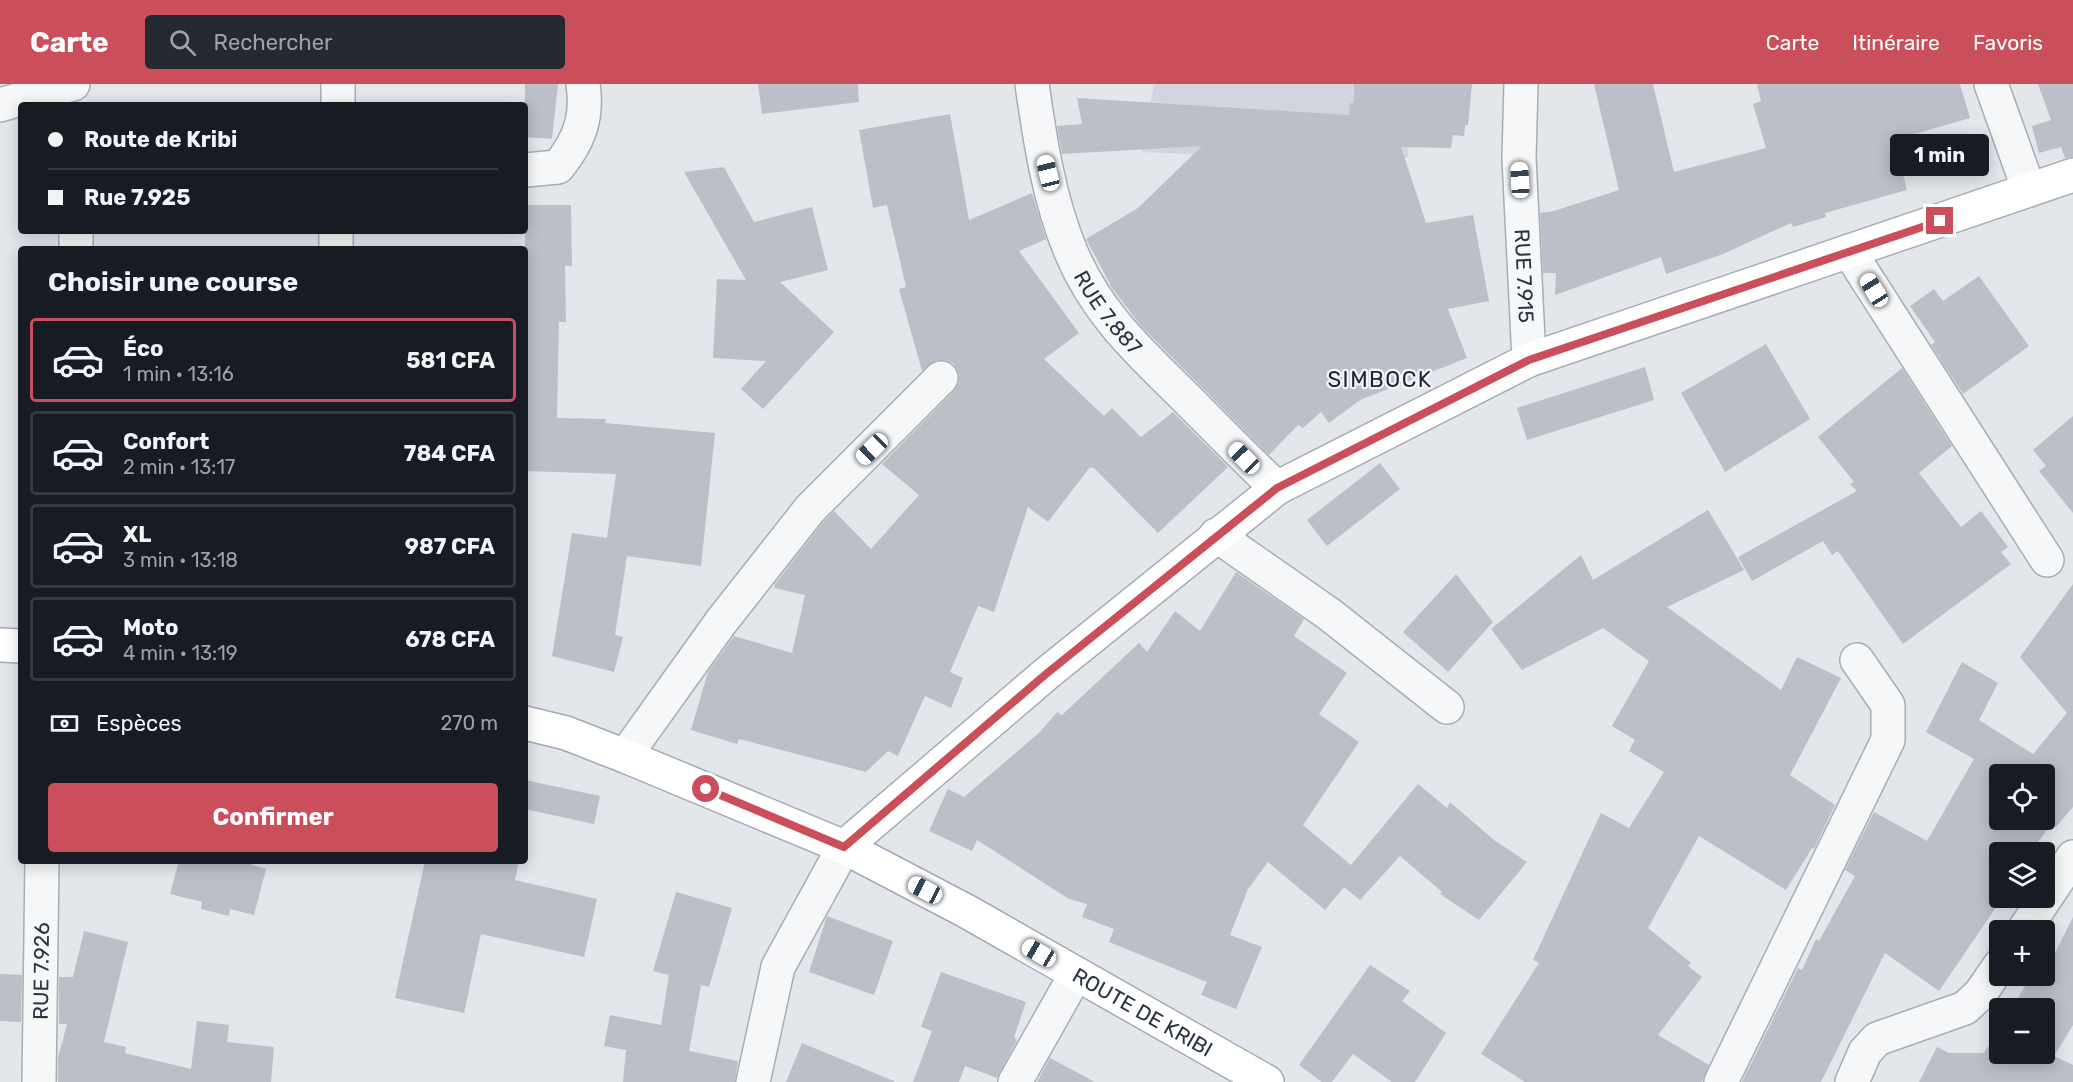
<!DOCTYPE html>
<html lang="fr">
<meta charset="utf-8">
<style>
body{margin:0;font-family:Rubik,sans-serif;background:#242831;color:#f1f3f6;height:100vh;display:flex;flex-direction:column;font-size:22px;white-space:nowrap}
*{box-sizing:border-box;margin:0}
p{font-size:20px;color:#9ea1a6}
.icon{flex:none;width:33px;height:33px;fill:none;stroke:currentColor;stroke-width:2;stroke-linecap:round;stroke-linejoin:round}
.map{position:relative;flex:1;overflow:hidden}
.details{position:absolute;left:18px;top:162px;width:510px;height:618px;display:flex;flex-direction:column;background:#171b24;border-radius:6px;box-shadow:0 3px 15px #0003}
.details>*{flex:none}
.top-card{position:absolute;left:18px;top:18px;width:510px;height:132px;border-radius:6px;box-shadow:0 3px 15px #0003;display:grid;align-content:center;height:132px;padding:0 30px;background:#171b24}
.controls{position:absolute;left:1989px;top:680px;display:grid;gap:12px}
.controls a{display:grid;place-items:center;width:66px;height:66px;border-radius:6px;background:#171b24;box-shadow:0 3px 15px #0003;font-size:30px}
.end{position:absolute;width:27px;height:27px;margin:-14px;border:8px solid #cb4e5b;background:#fff;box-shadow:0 0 0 3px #fff}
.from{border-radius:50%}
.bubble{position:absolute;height:42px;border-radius:6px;background:#171b24;box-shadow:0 3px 15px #0003;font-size:20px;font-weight:700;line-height:42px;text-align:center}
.car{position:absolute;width:18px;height:36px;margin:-18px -9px;border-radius:8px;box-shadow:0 0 4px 2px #0007;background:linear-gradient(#fff 24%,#345 0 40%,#fff 0 76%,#345 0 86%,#fff 0)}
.top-card b{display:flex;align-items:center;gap:21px;height:57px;font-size:22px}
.top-card b+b{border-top:2px solid #363941}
.top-card i{width:15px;height:15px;background:#f1f3f6}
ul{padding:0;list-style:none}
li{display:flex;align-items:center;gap:18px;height:84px;margin:0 12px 9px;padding:0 18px;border:3px solid #363941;border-radius:6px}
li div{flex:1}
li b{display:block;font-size:22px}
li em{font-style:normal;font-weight:700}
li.active{border-color:#cb4e5b}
li>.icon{width:54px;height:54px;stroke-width:1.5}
h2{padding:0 30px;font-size:27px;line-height:72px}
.pay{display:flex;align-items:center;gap:15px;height:66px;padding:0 30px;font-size:22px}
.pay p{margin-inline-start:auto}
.cta{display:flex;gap:12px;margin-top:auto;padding:12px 30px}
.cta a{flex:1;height:69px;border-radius:6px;background:#cb4e5b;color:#fff;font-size:24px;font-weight:700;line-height:69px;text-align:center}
header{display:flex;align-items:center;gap:36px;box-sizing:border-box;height:84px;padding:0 30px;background:#cb4e5b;color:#fff}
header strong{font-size:28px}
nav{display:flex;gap:33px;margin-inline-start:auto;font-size:21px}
.search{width:420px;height:54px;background:#242831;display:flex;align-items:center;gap:15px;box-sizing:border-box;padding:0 21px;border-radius:6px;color:#9ea1a6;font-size:22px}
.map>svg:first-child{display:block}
.built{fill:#d2d5dd}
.building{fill:#bbbfc8;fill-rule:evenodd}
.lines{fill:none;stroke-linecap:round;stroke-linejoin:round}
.street-casing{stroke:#a8adb5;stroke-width:36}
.secondary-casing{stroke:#a8adb5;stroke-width:36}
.primary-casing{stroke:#a3aab6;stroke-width:36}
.street{stroke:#f6f7f9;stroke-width:33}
.secondary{stroke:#fff;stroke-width:33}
.primary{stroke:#fff;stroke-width:33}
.route{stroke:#cb4e5b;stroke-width:8}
.labels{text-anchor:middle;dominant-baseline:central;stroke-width:4.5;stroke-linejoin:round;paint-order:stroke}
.street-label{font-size:21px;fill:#2b3343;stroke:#f3f5f8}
.neighbourhood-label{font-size:22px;letter-spacing:1.5px;fill:#1d2434;stroke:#f3f5f8}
</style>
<header>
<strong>Carte</strong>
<div class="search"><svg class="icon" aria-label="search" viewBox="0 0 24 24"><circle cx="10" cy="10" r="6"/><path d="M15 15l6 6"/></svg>Rechercher</div>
<nav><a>Carte</a><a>Itinéraire</a><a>Favoris</a></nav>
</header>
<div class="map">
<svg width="2073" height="998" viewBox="0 0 2073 998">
<rect width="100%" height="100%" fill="#e3e6eb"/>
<polygon class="built" points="1154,0 1409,0 1408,73 1383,79 1142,68"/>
<g class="building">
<polygon points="525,0 558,0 552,55 525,53"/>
<polygon points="758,0 858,0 859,18 762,30"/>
<polygon points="1354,0 1472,0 1468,41 1465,41 1464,52 1453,51 1451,64 1401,63 1426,139 1473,131 1489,217 1448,225 1467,274 1360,316 1329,339 1321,328 1303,344 1298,341 1269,371 1141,242 1112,204 1086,155 1138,124 1202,62 1062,70 1057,42 1082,40 1077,14 1349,31 1350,19 1354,19"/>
<polygon points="1594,0 1653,0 1674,88 1766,64 1753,20 1761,17 1757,0 1960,0 1970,34 1894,56 1907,106 1825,129 1826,133 1793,143 1791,139 1723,170 1666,190 1661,173 1555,211 1556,189 1543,189 1540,129 1554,127 1619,106"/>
<polygon points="2038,0 2073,0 2073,73 2065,74 2061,63 2039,69 2032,42 2051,36"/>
<polygon points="950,30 969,136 1032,109 1046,155 1019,167 1079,249 1044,275 1104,332 1112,324 1141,353 1173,328 1228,383 1158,449 1095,385 1090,383 1048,438 1028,423 994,528 978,522 950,588 963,594 951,624 925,612 898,672 888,667 866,688 739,655 737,660 691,646 708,588 734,552 792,569 805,511 774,504 775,500 824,437 834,427 871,465 919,411 882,380 954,307 959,299 959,290 954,280 945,276 936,276 922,287 899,205 906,203 887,121 873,124 859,46"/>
<polygon points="724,83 754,138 812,123 828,186 780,198 834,248 763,325 741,305 766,277 713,274 717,195 746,196 684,88"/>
<polygon points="525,121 571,121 572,182 565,182 566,238 559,238 557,334 606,335 605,339 715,349 701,482 627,472 615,551 623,553 614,588 552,572 572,449 607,454 616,390 525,387"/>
<polygon points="1979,192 2029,262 1963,310 1931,261 1935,258 1910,222 1934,205 1943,217"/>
<polygon points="1766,260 1810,335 1725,388 1681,309"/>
<polygon points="1645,283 1654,316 1527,356 1517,324"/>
<polygon points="1902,284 1952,362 1919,389 1961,443 1981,427 2008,463 2001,468 2011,480 1903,560 1838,467 1832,471 1823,457 1752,497 1738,473 1857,407 1850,400 1854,398 1818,353"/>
<polygon points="2073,332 2073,429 2039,387 2046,382 2033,366"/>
<polygon points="1380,379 1400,405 1327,462 1307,436"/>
<polygon points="1708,426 1744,486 1667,523 1781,606 1797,573 1841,594 1790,691 1835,721 1814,765 1812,764 1786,806 1699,752 1648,844 1691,879 1688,882 1702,893 1658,951 1709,981 1702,998 1525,998 1481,970 1539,879 1533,876 1601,729 1629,744 1664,688 1629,667 1635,656 1612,642 1649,577 1603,544 1522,586 1491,545 1581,471 1593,496"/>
<polygon points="1236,488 1304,535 1294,552 1347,589 1319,630 1359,658 1303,741 1351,781 1418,700 1447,724 1450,718 1494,756 1527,778 1479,836 1440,810 1442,808 1400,772 1360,816 1344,803 1325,826 1268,778 1248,805 1230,851 1262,863 1236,925 1201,911 1207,898 1109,858 1114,845 1082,833 1087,820 1069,815 977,756 972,767 929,747 948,705 964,713 1040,648 1057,628 1062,631 1139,559 1147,568 1175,527 1200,547"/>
<polygon points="1456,490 1493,538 1448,588 1403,548"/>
<path d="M2073 500V723L2055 744 2051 740 2031 768H2000L1999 813H2003L1939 907 1885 869 1821 998H1742L1798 884 1802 886 1816 855 1819 857 1855 792 1845 786 1874 728 1927 757 1974 675 1926 648 1962 578 1998 599 1979 636 2033 670 2067 629 2020 573ZM2000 690H2044V735H2000Z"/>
<polygon points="525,696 600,712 594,740 525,725"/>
<polygon points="179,777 250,777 252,781 266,785 254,831 230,825 229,832 201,825 202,818 170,810"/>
<polygon points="425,777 519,777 515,796 597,815 584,873 481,850 464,929 395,914"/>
<polygon points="676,808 732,824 709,903 701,901 689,967 738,977 735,998 623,998 626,966 604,962 610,931 661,941 669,891 653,887"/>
<polygon points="827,832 893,857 874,911 809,888"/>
<polygon points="2073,833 2073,941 2054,972 2073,981 2073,998 1919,998 1937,963 1949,969 1984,969 2000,944 2000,969 2044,969 2044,924 2012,924 2030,894 2039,899 2044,891"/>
<polygon points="84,847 128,858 104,958 126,963 125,969 191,985 197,937 229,941 227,958 274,963 271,998 58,998 58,974 67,940 59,940 59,893 73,893"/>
<polygon points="1370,881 1410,907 1402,917 1446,949 1415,998 1392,998 1353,970 1332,998 1322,998 1299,981"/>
<polygon points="941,888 1026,918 1014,953 1017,956 997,994 965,982 959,998 913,998 932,947 921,943"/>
<polygon points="0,890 22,891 21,938 0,937"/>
<polygon points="802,959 894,997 894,998 786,998"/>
<polygon points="1050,974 1095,998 1037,998"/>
</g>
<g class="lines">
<defs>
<g id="street">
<polyline points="338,0 338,21"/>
<path id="s1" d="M1032 0C1040 56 1049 116 1071 168 1100 237 1149 276 1199 327 1225 353 1250 379 1277 404"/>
<path id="s2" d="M1521 0 1519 74 1529 276"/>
<polyline points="1991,0 2029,106"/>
<polyline points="0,21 73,0"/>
<path d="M525 86 558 83C579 57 588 34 583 0"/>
<polyline points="76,147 76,165"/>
<polyline points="336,165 336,147"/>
<polyline points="1849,167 2047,476"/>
<polyline points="1216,451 1329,530 1447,623"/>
<polyline points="625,672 721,538 810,425 941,294"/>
<polyline points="2024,846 2073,773"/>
<path id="s3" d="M39 998 42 777"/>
<polyline points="753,998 778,883 844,763"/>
<polyline points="1015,998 1076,890"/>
<polyline points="1721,998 1888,656 1888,621 1857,576"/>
<polyline points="1852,998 1865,968 1877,955 1965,924 1980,910 2000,881"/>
</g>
<polyline id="secondary" points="844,763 1046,590 1277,404 1529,276 2073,91"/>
<g id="primary">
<polyline points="0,561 21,562"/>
<path id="s4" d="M525 639 566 649 625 672 844 763 966 827 1267 998"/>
</g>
</defs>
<use href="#street" class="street-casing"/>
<use href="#secondary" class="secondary-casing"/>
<use href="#primary" class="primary-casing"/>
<use href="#street" class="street"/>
<use href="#secondary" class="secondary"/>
<use href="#primary" class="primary"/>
</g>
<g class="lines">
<polyline class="route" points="706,705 844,763 1046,590 1277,404 1529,276 1940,137"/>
</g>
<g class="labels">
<g class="street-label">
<text stroke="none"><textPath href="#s2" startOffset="192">RUE 7.915</textPath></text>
<text stroke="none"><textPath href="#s1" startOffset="244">RUE 7.887</textPath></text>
<text stroke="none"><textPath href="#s3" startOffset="111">RUE 7.926</textPath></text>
<text stroke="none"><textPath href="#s4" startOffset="684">ROUTE DE KRIBI</textPath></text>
</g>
<g class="neighbourhood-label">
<text x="1380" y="295">SIMBOCK</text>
</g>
</g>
</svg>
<div class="controls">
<a><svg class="icon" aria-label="locate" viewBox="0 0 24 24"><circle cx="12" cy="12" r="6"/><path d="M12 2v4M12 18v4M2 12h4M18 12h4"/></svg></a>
<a><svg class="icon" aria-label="layers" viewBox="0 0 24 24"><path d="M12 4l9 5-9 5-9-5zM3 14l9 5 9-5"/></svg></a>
<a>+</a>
<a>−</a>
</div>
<i class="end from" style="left:706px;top:705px"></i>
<i class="end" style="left:1940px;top:137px"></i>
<div class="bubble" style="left:1890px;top:50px;width:99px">1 min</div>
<i class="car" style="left:1048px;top:89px;rotate:346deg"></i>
<i class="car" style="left:1520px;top:96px;rotate:357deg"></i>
<i class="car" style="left:1874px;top:206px;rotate:328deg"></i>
<i class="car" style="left:872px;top:365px;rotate:226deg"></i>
<i class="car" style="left:1244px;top:374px;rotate:316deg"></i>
<i class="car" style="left:925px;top:806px;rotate:298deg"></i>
<i class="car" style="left:1039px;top:869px;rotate:300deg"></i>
<div class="top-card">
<b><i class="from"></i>Route de Kribi</b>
<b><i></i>Rue 7.925</b>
</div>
<section class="details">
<h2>Choisir une course</h2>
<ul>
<li class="active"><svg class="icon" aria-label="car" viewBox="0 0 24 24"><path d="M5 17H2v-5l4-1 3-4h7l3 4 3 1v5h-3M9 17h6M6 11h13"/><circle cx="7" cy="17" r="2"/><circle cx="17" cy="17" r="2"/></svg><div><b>Éco</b><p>1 min · 13:16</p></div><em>581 CFA</em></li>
<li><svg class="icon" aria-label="car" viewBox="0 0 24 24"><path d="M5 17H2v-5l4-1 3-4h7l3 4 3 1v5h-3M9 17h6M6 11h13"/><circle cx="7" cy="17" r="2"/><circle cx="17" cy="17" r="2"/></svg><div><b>Confort</b><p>2 min · 13:17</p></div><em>784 CFA</em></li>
<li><svg class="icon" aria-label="car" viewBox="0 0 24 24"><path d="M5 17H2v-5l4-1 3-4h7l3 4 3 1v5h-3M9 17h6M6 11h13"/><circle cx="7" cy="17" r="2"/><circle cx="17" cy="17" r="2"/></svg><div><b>XL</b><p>3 min · 13:18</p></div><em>987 CFA</em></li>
<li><svg class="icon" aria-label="car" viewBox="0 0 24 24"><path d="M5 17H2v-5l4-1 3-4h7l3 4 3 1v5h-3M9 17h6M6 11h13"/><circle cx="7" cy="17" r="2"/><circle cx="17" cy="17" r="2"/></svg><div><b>Moto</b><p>4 min · 13:19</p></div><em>678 CFA</em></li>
</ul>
<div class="pay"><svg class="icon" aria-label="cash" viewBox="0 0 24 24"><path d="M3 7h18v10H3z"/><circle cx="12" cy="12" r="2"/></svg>Espèces<p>270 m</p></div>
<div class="cta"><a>Confirmer</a></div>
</section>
</div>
